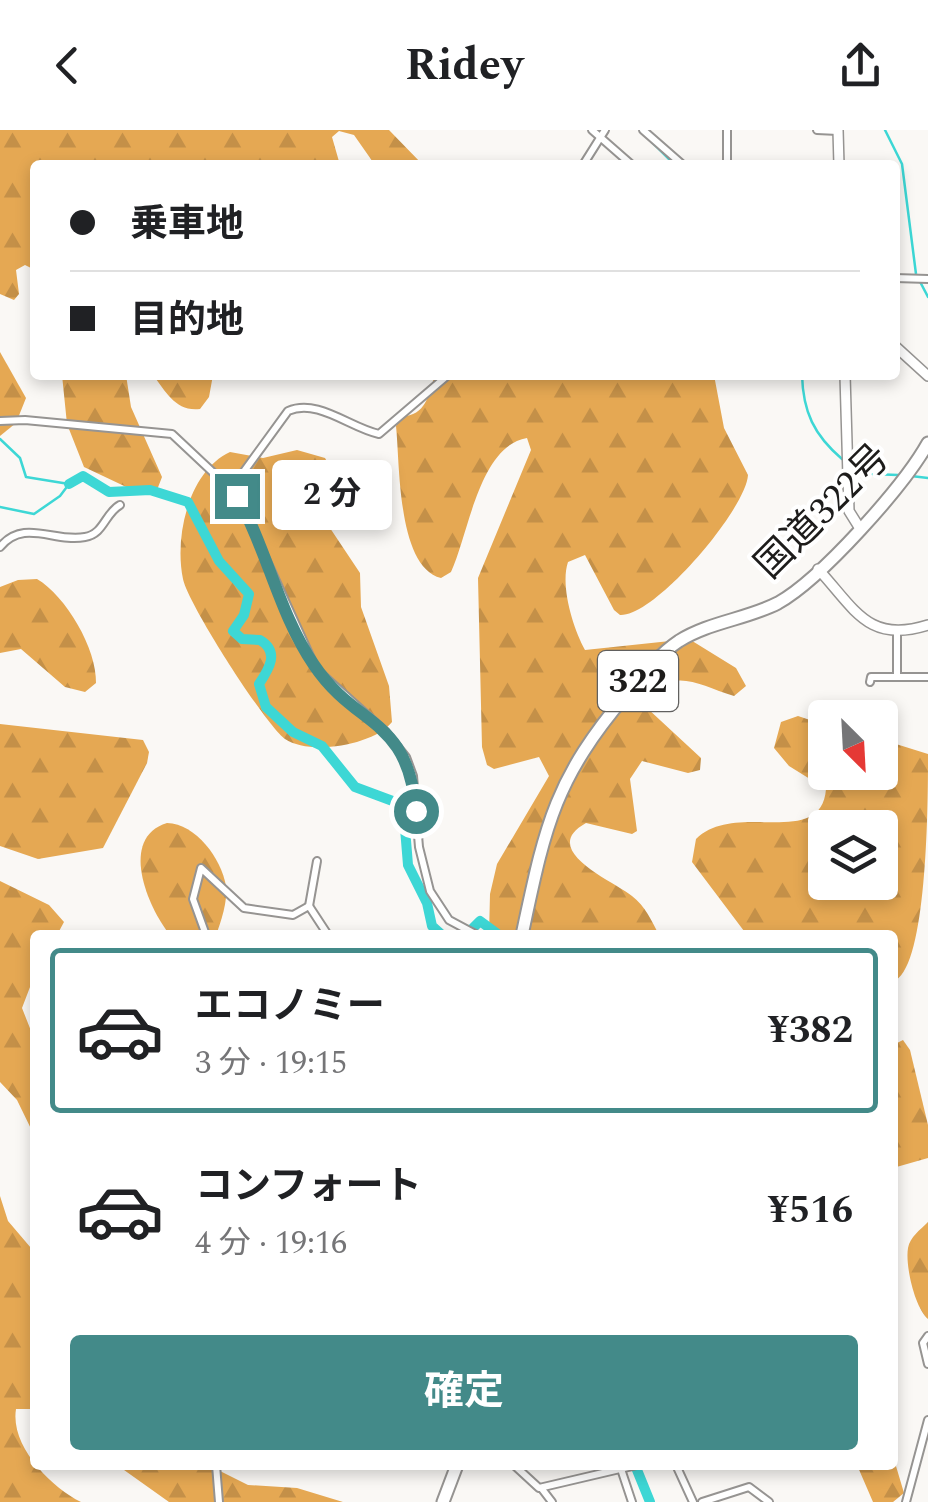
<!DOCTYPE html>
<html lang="ja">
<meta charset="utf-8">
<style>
body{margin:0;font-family:Spectral,"Noto Sans JP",serif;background:#f6f6f6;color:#202124;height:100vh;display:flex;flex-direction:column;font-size:38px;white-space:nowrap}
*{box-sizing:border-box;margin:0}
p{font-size:32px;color:#757577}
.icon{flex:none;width:55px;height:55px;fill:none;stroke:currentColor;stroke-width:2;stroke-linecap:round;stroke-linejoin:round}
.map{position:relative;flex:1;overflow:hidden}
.side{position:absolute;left:30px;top:800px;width:868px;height:540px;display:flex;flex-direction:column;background:#fff;border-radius:10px;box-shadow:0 5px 15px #0003}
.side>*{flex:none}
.guide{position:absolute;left:30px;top:30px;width:870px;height:220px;border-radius:10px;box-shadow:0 5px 15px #0003;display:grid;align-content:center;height:220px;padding:0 40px;background:#fff}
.needle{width:65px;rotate:156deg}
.controls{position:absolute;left:808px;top:570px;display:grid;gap:20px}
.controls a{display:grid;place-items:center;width:90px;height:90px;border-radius:10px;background:#fff;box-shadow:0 5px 15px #0003;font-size:50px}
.end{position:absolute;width:45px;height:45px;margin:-22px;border:12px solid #438a89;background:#fff;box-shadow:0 0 0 5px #fff}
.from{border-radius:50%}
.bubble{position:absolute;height:70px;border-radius:10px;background:#fff;box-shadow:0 5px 15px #0003;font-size:32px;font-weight:700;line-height:70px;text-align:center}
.guide b{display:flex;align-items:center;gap:35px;height:95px;font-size:38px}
.guide b+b{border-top:2px solid #e0e0e0}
.guide i{width:25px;height:25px;background:#202124}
ul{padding:18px 0 0;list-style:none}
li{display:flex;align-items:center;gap:30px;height:165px;margin:0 20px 15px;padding:0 20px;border:5px solid transparent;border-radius:10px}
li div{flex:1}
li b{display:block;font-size:38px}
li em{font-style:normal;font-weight:700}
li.selected{border-color:#438a89}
li>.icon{width:90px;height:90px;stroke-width:1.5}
.cta{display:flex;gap:20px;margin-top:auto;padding:20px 40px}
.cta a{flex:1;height:115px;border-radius:10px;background:#438a89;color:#fff;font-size:40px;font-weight:700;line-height:115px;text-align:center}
header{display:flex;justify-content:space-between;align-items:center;height:130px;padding:0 40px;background:#fff;font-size:45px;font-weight:700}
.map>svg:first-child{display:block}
.forest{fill:url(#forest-firs);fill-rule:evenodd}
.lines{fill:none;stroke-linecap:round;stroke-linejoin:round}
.stream{stroke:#3dd7d5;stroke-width:2.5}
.river{stroke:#3dd7d5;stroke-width:10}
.street-casing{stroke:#969492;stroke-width:10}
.secondary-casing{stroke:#969492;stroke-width:12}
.highway-casing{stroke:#969492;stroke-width:15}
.street{stroke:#fff;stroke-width:6}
.secondary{stroke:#fff;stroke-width:9}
.highway{stroke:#fff;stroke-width:11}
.route{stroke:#438a89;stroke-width:12}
.labels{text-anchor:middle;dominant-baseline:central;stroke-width:8;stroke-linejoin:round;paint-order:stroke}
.shield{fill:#fff;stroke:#61605f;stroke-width:2.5}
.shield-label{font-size:35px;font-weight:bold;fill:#1d1c1b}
.street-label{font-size:38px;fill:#1d1c1b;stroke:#fff}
</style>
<header><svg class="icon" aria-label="back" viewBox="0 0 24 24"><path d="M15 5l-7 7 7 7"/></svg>Ridey<svg class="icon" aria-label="share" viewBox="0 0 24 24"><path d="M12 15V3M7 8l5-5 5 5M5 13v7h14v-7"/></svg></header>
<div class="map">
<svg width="928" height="1372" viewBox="0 0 928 1372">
<defs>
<pattern id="forest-firs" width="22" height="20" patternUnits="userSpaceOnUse" patternTransform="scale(2.5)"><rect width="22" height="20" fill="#e5a853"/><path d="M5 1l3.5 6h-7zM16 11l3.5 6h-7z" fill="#c49048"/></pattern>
</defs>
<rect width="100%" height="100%" fill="#faf8f5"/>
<g class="forest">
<polygon points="0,0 389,0 423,35 375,35 354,5 339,1 332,7 340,35 35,35 35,140 25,135 16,140 19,164 14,170 0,164"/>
<polygon points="0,222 26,268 16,293 0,306"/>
<polygon points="62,245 126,245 131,277 162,347 157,360 139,363 84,337 67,294"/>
<path d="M153 245H213L209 267 200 279C176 282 166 262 153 245Z"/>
<path d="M435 245H714L724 298 748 345C746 379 655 487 620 485L614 480 585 425 568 432C560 456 573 498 585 520L689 509 736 538 746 556 734 566C698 555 674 536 646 569L647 578 701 628 700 640 688 643 642 631 630 649 637 701 632 704 586 693C537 720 614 751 632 766 645 776 652 791 659 805H489L490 764 497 734 549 646 539 627 494 639 487 635 482 617 478 448 531 320 527 308C479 316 469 403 451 442L441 448C397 437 400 334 396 296L401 287C427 284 427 268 435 245Z"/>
<path d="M297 320 325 328 333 342 323 378 330 398 360 443 361 477 389 556 392 592C374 615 310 626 285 609 265 594 188 474 183 449 174 406 189 341 230 322L263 328Z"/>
<path d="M37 449C66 466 97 519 96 553L85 562 65 557 21 519 0 523V457L18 450Z"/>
<path d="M798 586 825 595V642H880V609L928 624C928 667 928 831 896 850H893L892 805H747L692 732 696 709C736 670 821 720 826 659L789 636 774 618 781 592ZM825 698H880V752H825Z"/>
<polygon points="0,594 143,610 149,622 147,633 103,718 38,729 0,716"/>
<path d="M167 693C196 694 221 728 226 756 228 770 221 792 216 805H170C148 778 118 708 167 693Z"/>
<polygon points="0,751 49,775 64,792 57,805 35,805 35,844 22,878 35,911 35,1007 17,970 0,952"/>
<polygon points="903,910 910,920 928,995 928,1028 893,1038 893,915"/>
<path d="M0 1066 8 1091 31 1118 35 1279H16C10 1316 51 1357 81 1372H0Z"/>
<path d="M928 1092V1189C915 1178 905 1136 908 1118 910 1107 920 1100 928 1092Z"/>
<polygon points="893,1326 904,1363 893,1372 873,1372 857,1335 892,1335"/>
<polygon points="117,1335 208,1335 248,1355 297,1358 343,1372 169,1372"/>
</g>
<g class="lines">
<g class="stream">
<polyline points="885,0 902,34 916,144 928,167"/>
<polyline points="652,12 675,35"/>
<path d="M802 245C803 282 814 305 842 329"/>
<polyline points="0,309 20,328 26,347 69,354 60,366 34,384 0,377"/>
<polyline points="849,332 871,344 898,345"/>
<polyline points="911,346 928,348"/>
</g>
<g class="river">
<path d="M69 354 83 346 109 362 150 360 188 372 219 431 249 464 244 485 233 501 242 509 260 510C280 522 269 539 259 554L266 577 293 602 322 616 355 657 398 673 404 686 408 735 427 773 432 796 442 805"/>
<polyline points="466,805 480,791 499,805"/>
<polyline points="635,1335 650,1372"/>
</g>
<defs>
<g id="street">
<polyline points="592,0 632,35"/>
<polyline points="643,0 683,35"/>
<polyline points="727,0 727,35"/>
<polyline points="817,0 838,1"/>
<polyline points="583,35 605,0"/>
<polyline points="895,148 928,149"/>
<polyline points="0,291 25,290 172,304 237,365 316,539 386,602 406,627 413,646 419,717 430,761 449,790 477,805"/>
<path d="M237 364V351L288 281C318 268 350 298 379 304L448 245"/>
<path d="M0 417C24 388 54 413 85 407 104 404 105 383 120 375"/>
<polyline points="897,545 897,503"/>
<polyline points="870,552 871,547 928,547"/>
<polyline points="309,776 317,731"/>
<polyline points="309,776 328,805"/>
<polyline points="206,805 193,769 201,738 244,778 293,785 309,776"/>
<polyline points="928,1206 923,1213 928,1234"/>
<polyline points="216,1335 219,1372"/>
<polyline points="514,1335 539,1358 637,1335"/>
<polyline points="676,1335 693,1372"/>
<polyline points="621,1339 632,1372"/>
<polyline points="542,1359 552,1372"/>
<polyline points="702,1372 749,1357 769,1372"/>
<polyline points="906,1372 928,1290"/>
</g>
<g id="secondary">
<polyline points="838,0 839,35"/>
<polyline points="895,216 928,246"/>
<polyline points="845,245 849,381 859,397"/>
<path d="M818 439C855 479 868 514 928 495"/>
</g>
<g id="highway">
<path d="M522 805C545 698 553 651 626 565 642 546 658 525 679 511 709 492 747 489 778 473 821 449 904 356 928 313"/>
<polyline points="443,1372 457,1335"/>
</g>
</defs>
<use href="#street" class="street-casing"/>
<use href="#secondary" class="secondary-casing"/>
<use href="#highway" class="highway-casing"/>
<use href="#street" class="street"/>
<use href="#secondary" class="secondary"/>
<use href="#highway" class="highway"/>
</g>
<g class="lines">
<path class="route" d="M237 366C267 419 279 484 314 535 357 599 408 586 416 681"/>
</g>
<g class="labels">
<rect class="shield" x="598" y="521" width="80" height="60" rx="8"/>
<g class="shield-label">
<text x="638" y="551">322</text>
</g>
<g class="street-label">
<text transform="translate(823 382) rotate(-45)">国道322号</text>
</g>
</g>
</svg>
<div class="controls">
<a><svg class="needle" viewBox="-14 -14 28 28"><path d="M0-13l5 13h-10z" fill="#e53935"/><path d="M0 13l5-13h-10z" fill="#757577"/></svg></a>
<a><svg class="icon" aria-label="layers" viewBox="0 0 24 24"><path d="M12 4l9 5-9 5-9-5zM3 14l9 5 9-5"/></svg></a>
</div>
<i class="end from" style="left:416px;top:681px"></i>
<i class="end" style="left:237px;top:366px"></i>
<div class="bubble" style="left:272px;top:330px;width:120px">2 分</div>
<div class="guide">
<b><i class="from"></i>乗車地</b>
<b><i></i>目的地</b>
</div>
<section class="side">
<ul>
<li class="selected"><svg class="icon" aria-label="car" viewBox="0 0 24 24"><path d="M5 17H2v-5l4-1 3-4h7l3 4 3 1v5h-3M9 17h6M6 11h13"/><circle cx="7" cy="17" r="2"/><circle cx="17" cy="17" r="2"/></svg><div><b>エコノミー</b><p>3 分 · 19:15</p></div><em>¥382</em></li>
<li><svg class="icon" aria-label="car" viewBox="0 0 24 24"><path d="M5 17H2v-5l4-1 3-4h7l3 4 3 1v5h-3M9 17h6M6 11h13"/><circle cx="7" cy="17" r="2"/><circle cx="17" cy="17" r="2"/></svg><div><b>コンフォート</b><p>4 分 · 19:16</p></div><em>¥516</em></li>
</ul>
<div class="cta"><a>確定</a></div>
</section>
</div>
